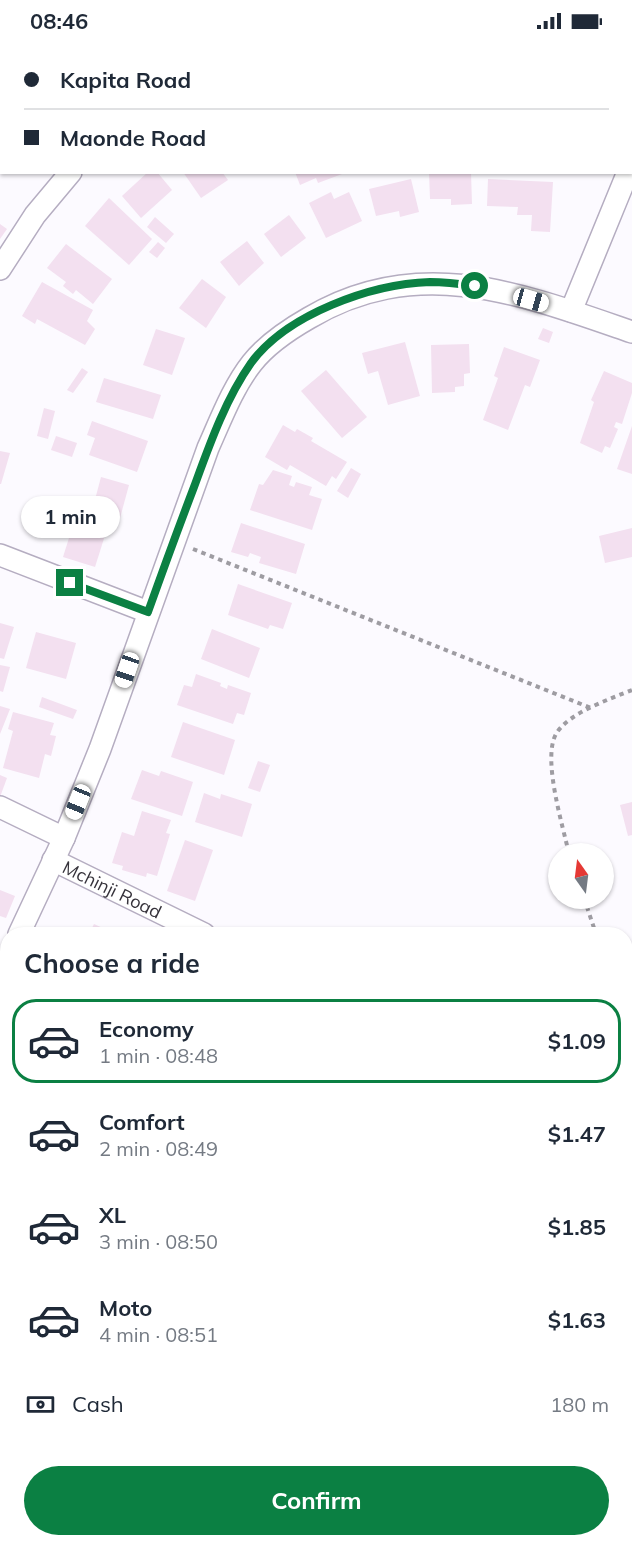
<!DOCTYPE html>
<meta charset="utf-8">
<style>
body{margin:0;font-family:Mulish,sans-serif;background:#f2f2f3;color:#1f2937;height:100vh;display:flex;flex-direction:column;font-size:22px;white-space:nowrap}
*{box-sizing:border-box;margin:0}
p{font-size:20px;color:#747a83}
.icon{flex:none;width:33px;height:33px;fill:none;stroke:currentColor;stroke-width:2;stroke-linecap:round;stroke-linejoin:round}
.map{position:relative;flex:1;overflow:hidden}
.sheet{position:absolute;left:0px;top:885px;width:633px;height:620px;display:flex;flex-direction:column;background:#fff;border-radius:24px 24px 0 0;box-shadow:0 2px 4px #0004}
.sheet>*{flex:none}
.top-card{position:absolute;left:0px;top:0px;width:633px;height:132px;box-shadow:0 2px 4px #0004;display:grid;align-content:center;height:132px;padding:0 24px;background:#fff}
.needle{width:39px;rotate:346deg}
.fabs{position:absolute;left:548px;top:801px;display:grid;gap:12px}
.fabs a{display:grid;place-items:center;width:66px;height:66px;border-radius:50%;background:#fff;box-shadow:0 2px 4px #0004;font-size:30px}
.end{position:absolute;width:27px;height:27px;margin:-14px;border:8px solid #0b8043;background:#fff;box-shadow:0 0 0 3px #fff}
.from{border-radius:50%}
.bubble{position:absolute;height:42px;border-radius:21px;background:#fff;box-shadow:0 2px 4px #0004;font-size:20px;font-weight:700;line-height:42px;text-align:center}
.car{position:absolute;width:18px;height:36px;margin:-18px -9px;border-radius:8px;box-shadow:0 0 4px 2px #0007;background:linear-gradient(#fff 24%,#345 0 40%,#fff 0 76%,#345 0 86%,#fff 0)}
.top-card b{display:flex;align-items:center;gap:21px;height:57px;font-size:22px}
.top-card b+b{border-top:2px solid #e0e1e3}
.top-card i{width:15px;height:15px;background:#1f2937}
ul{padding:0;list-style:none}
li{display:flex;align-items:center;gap:18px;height:84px;margin:0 12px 9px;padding:0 12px;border:3px solid transparent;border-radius:24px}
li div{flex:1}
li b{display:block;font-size:22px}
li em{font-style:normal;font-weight:700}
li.active{border-color:#0b8043}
li>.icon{width:54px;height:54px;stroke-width:1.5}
h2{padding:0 24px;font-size:27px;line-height:72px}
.pay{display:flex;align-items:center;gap:15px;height:66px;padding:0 24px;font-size:22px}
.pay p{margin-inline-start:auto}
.cta{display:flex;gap:12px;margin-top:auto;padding:12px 24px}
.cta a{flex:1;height:69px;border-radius:36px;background:#0b8043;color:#fff;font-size:24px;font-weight:700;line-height:69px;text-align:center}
.status{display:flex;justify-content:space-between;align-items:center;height:42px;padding:0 30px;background:#fff;direction:ltr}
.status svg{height:16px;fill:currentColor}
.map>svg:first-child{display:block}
.building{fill:#f3e0f0}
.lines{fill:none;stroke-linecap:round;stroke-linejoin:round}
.minor-casing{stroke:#b5adc1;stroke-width:24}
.path{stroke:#9e9ca2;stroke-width:4;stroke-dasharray:4.5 4.5;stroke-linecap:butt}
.minor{stroke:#fff;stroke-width:21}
.route{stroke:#0b8043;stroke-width:8}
.labels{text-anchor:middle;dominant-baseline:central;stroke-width:4.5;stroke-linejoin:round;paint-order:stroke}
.street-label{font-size:18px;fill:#36333b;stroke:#fcfaff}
</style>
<div class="status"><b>08:46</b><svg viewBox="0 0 49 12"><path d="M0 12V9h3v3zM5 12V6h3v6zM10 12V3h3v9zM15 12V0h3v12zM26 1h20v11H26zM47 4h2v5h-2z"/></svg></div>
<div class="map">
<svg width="632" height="1504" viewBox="0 0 632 1504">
<rect width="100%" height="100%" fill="#fcfaff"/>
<g class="building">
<polygon points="148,130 157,130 172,148 141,176 122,154"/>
<polygon points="183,130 222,130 228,138 201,156"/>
<polygon points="295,130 341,130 342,132 318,141 316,136 300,143"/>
<polygon points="429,130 471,130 472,162 451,163 451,157 430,157"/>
<polygon points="411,137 419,170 400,175 399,169 376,174 369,147"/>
<polygon points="488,137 553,140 550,190 531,189 532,173 517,173 518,165 487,164"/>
<polygon points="331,150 334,157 349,150 362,179 326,196 309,161"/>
<polygon points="109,156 152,197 129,223 85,184"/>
<polygon points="289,173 306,196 281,215 264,192"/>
<polygon points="155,175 174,192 166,201 147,185"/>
<polygon points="0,182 7,187 0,197"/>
<polygon points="247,199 264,221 239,244 220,220"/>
<polygon points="158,200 165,206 157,216 149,210"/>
<polygon points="66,202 112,237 93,262 76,248 73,252 63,244 66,240 47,226"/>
<polygon points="202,237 226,255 206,286 179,266"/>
<polygon points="42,240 93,268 87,279 95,287 85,303 37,277 35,282 22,274"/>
<polygon points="543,286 553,290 549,301 538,297"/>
<polygon points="156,287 185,296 172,333 143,323"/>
<polygon points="405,300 420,354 388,363 378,329 368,332 362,311"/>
<polygon points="469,302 470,331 464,332 464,344 455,345 455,350 432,351 431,303"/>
<polygon points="504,305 540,318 530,345 525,343 508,388 483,378 498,336 494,334"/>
<polygon points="82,326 88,330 73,351 67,348"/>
<polygon points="326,328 367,375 342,396 301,349"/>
<polygon points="604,329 632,341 632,351 622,382 616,380 614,385 618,387 610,406 605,404 602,411 580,401 594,360 591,358"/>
<polygon points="104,336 161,353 153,377 96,360"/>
<polygon points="44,366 55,369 48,397 37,394"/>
<polygon points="92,379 148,399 137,430 89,413 95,396 87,393"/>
<polygon points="283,383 295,390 297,387 313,396 311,399 347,420 336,437 332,434 326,444 290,423 287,428 265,415"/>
<polygon points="632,384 632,432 617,427"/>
<polygon points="56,394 77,401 72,415 51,408"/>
<polygon points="0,409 10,411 1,442 0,442"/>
<polygon points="351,426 361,432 348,456 337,449"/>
<polygon points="273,428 292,434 289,443 294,445 296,440 312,445 309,453 322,457 312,488 250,468 259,442 263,443"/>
<polygon points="101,435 129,443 120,476 92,469"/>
<polygon points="75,477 107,487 95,525 63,515"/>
<polygon points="241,481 305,502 296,532 259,521 261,515 250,511 248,515 231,510"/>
<polygon points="632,486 632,515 605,521 599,494"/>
<polygon points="238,542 292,561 283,587 270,583 268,587 228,573"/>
<polygon points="0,581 14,585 4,617 0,616"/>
<polygon points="212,587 260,606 249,636 201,617"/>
<polygon points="36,590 76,601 66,637 26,626"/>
<polygon points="0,623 10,625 3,650 0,649"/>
<polygon points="196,632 221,641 220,644 227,647 228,643 251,651 244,673 237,671 233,682 177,663 184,643 192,645"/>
<polygon points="42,655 77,668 73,677 39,665"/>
<polygon points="0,664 10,667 0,692"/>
<polygon points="13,670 54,681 50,693 56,694 51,714 45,712 39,736 3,726 13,689 8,687"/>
<polygon points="183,680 235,698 224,733 171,715"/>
<polygon points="258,719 270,723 260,750 248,746"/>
<polygon points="142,728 159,734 161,729 193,740 182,774 131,757"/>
<polygon points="0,733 7,736 0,755"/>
<polygon points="204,751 220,757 221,752 252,762 242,795 195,780"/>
<polygon points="632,760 632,793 628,794 620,763"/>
<polygon points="142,769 171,778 166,791 170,792 157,834 147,831 146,835 122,828 123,824 112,821 122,790 134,794"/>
<polygon points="185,798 213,808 195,859 167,849"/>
<polygon points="0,848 15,854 6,876 0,874"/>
<polygon points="94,882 116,892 89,892"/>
<polygon points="5,1122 8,1123 8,1166 0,1163 0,1133"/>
<polygon points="0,1181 7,1183 0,1199"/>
<polygon points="3,1221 8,1223 8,1244 0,1240 0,1226"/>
<polygon points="0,1346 8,1348 8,1399 0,1397"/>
<polygon points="0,1413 8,1415 8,1455 3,1471 0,1470"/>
<polygon points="0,1486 8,1488 3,1504 0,1504"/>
<polygon points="370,1497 429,1497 427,1504 369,1504"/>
</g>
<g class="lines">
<defs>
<g id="minor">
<polyline points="241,2 244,0"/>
<polyline points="0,227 35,173 71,130"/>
<polyline points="571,269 628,130"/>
<polyline points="0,513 148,570"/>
<polyline points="0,765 64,796"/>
<path id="s1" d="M53 818 204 892"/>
<path d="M19 892 64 796 100 707 208 406C221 377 233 345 252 321 267 302 288 288 309 276 418 211 522 252 632 290"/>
<polyline points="0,935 8,918"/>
<polyline points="626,1215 632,1216"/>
<polyline points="61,1504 62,1497"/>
<polyline points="311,1504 312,1497"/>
</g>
</defs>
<use href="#minor" class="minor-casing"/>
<g class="path">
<polyline points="193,507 591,666"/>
<path d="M569 812C563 784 542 717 556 692 568 671 610 657 632 648"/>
<polyline points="584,856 596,892"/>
<polyline points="626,936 632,946"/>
</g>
<use href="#minor" class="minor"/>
</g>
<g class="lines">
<path class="route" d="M70 541 148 570C163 528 178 487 194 445 209 404 225 358 251 321 287 272 371 242 430 240 445 240 461 242 475 244"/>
</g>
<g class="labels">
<g class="street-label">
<text stroke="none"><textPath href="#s1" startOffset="66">Mchinji Road</textPath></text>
</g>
</g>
</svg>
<div class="fabs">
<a><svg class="needle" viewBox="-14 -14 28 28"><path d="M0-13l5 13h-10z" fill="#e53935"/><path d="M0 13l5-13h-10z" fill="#747a83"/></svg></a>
</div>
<i class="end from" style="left:475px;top:244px"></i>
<i class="end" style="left:70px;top:541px"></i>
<div class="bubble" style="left:21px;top:454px;width:99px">1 min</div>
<i class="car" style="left:531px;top:258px;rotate:106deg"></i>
<i class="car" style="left:127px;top:628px;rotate:199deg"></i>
<i class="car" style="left:78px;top:760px;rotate:202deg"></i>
<div class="top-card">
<b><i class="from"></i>Kapita Road</b>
<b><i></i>Maonde Road</b>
</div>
<section class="sheet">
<h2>Choose a ride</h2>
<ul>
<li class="active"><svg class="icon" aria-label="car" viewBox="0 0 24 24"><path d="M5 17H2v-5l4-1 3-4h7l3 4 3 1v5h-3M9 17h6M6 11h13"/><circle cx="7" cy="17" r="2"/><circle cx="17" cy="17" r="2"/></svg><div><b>Economy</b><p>1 min · 08:48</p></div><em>$1.09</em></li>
<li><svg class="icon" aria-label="car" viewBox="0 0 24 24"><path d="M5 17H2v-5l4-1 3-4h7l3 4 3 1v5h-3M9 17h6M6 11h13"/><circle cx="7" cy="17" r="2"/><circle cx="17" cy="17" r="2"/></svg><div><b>Comfort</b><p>2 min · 08:49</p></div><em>$1.47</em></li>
<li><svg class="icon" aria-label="car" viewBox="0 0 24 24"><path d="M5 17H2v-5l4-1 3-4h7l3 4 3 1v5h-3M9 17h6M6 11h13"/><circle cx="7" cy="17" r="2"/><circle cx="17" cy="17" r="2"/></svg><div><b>XL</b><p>3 min · 08:50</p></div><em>$1.85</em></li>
<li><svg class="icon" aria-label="car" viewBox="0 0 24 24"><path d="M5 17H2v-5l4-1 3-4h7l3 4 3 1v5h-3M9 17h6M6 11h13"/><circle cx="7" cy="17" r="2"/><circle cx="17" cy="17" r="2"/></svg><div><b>Moto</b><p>4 min · 08:51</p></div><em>$1.63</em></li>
</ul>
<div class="pay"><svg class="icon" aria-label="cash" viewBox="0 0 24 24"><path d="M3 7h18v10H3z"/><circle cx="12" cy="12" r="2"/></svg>Cash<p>180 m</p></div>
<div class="cta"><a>Confirm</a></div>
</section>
</div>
